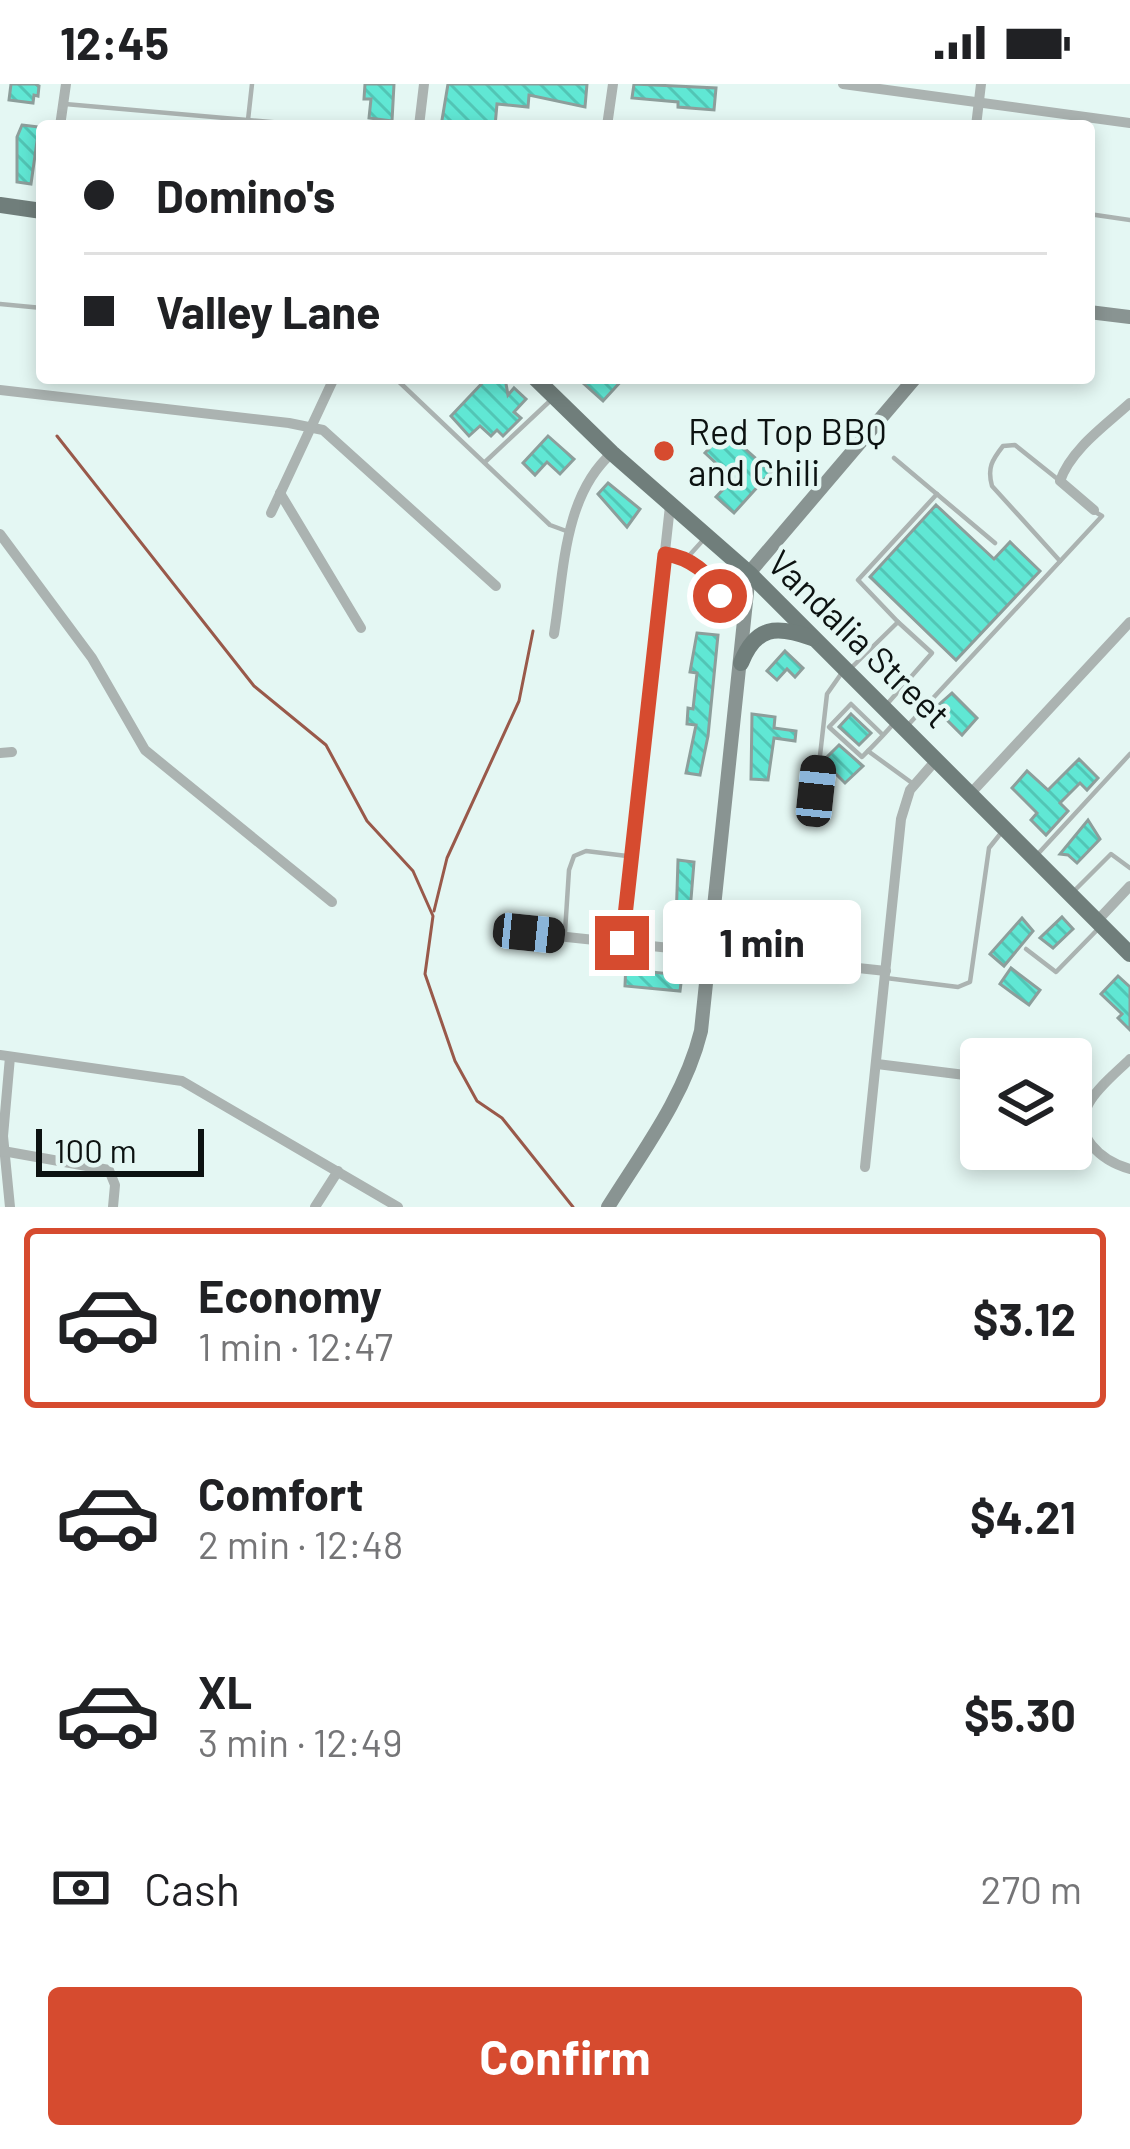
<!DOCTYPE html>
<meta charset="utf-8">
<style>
body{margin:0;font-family:Barlow,sans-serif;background:#f6f6f6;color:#202124;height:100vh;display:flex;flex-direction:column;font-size:45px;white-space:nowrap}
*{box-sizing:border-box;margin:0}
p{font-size:39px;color:#757577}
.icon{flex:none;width:66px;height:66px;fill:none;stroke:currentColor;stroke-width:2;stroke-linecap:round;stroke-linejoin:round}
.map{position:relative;height:1123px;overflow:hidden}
.details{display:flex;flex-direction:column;background:#fff;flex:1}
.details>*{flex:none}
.banner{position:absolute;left:36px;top:36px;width:1059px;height:264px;border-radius:12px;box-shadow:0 6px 18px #0003;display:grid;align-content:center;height:264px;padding:0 48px;background:#fff}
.controls{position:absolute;left:960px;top:954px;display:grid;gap:24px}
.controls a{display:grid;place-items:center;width:132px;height:132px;border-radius:12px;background:#fff;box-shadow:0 6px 18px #0003;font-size:60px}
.scale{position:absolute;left:36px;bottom:30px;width:168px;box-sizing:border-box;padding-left:12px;border:6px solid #0c1211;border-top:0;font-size:33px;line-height:42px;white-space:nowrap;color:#0c1211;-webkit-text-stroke:9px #e4f7f3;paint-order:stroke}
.end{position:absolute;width:54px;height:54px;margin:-27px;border:15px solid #d64b2f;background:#fff;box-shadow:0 0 0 6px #fff}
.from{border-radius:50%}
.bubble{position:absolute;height:84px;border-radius:12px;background:#fff;box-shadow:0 6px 18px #0003;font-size:39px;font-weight:700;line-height:84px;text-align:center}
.car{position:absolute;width:36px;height:72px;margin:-36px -18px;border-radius:15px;box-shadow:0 0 9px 3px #0007;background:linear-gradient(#222 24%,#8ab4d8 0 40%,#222 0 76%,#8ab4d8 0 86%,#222 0)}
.banner b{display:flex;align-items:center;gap:42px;height:114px;font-size:45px}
.banner b+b{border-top:3px solid #e0e0e0}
.banner i{width:30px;height:30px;background:#202124}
ul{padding:21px 0 0;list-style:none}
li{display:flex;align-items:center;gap:36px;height:180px;margin:0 24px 18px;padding:0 24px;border:6px solid transparent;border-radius:12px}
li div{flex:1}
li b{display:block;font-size:45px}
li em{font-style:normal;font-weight:700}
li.active{border-color:#d64b2f}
li>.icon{width:108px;height:108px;stroke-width:1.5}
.pay{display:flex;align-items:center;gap:30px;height:132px;padding:0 48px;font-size:45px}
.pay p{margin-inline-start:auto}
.primary-button{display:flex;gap:24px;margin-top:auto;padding:24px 48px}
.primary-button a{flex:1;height:138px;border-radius:12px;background:#d64b2f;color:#fff;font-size:48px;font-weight:700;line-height:138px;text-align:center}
.status{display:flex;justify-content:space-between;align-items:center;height:84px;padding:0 60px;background:#fff;direction:ltr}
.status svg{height:33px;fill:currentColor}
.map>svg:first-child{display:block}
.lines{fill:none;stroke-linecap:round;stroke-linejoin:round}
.stream{stroke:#99594a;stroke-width:3}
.building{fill:url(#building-back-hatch);stroke:#8d9e9b;stroke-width:3}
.lane{stroke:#abb3b1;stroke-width:4.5}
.street{stroke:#abb3b1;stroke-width:10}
.secondary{stroke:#899492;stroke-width:14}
.primary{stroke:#707e7b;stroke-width:16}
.route{stroke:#d64b2f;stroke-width:15}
.poi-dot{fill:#d64b2f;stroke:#e4f7f3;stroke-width:4.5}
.labels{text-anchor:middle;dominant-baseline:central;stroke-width:9;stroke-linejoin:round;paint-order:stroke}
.poi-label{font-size:36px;fill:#0c1211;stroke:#e4f7f3;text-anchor:start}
.street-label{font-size:36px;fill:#0c1211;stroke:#e4f7f3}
</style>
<div class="status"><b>12:45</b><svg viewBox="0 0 49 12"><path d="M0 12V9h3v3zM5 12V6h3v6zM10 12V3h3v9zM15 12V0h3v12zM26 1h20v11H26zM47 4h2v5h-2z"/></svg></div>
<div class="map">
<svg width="1130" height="1123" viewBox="0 0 1130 1123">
<defs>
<pattern id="building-back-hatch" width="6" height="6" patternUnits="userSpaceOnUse" patternTransform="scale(3)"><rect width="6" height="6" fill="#60e7d4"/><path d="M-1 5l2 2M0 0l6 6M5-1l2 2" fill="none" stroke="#52c5b5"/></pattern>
</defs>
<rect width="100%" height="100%" fill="#e4f7f3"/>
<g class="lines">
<g class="stream">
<polyline points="57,352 254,602 326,661 367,737 413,787 433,832 425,890 455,977 477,1017 502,1034 573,1123"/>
<polyline points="434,827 447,774 519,617 533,547"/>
</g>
</g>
<g class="building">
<polygon points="11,0 35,0 39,2 38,12 34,11 33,19 9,16"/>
<polygon points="365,0 394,0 392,37 369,34 371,15 364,15"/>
<polygon points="448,0 587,0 585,23 529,11 528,23 497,20 495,42 441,42"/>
<polygon points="634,0 716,4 714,26 678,23 678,18 632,14"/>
<polygon points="22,41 39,43 31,100 17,98 17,53"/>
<polygon points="487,294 505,294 508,311 514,304 526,315 514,328 521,334 503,352 497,346 491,352 480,342 469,352 451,332"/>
<polygon points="588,294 624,294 603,317 583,299"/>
<polygon points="725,347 771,388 734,429 716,413 733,395 705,369"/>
<polygon points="548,352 574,375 560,390 547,378 535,391 523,379"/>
<polygon points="608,399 640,425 627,443 598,410"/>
<polygon points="936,421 994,475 1010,458 1040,487 956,576 870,493"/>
<polygon points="697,549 718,551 708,652 700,691 686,689 696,641 687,640 688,624 693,625 697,589 690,588"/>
<polygon points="785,567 803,584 795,593 787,585 777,596 767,587"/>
<polygon points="952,609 977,634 962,651 935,624"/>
<polygon points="752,630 775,633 774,644 796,647 795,657 774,654 768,696 751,695"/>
<polygon points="851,630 871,649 859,661 839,643"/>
<polygon points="839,661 863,682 845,699 826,680 827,673"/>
<polygon points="1079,675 1098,694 1087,706 1080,699 1060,719 1068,727 1046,751 1031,736 1037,729 1012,704 1027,687 1048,706"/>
<polygon points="1088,736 1100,755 1077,779 1068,771 1060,770"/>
<polygon points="678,776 694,778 689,840 676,839"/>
<polygon points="1062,833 1073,845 1053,864 1040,854"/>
<polygon points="1022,834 1033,847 1004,882 990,870"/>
<polygon points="626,878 639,880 641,887 682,891 680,907 625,902"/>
<polygon points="1011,884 1040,906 1029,921 1000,900"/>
<polygon points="1118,892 1130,903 1130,946 1118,934 1122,930 1101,910"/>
</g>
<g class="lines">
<g class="lane">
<polyline points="65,20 317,42"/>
<polyline points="248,36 252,0"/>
<polyline points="1089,130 1130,136"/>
<polyline points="0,220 42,224"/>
<polyline points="395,294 550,441 569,448"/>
<polyline points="894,374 995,459"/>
<polyline points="485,378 551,316"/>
<path d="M665 470C703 474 719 502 724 536L740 538"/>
<polyline points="686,475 705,454"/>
<path d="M1060 477 992 402C987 384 992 376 1003 362L1015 361 1060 397"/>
<polyline points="851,584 898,538 858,496 937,410"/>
<polyline points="888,619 932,569 898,538"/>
<polyline points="909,640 1102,432 1097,429"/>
<path d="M883 651 851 620 829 643 862 673C873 662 884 651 894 639"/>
<polyline points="868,667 912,699"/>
<polyline points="816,707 827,610 841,590"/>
<polyline points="1036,772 1130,670"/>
<polyline points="1073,808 1111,770 1130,784"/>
<polyline points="565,848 569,786 574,772 586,767 627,772"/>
<polyline points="1026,865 1056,888 1098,845"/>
<polyline points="886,894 958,903 970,898 989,764 1001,749"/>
</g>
<g class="street">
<polyline points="843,0 1130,39"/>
<polyline points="60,42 66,0"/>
<polyline points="419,42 424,0"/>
<polyline points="607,42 613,0"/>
<polyline points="976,42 981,0"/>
<polyline points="0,306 289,339 323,346 496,502"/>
<polyline points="280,409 361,544"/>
<path d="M1094 426 1060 397C1071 365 1106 341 1130 319"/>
<polyline points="271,429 334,294"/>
<polyline points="0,450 92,574 145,666 332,818"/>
<path d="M554 550C564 489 563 412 612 369"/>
<polyline points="0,669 12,668"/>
<polyline points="971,709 1130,538"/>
<polyline points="1097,837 1130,802"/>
<polyline points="529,849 886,887"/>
<polyline points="622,859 670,422"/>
<polyline points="0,971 182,997 398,1123"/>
<polyline points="10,973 3,1052 10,1123"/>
<path d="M1130 975C1117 988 1098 1003 1089 1019 1070 1052 1102 1077 1130 1085"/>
<polyline points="877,980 981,993"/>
<polyline points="3,1067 109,1086 115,1101 113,1123"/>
<polyline points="865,1083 901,735 910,706 937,675"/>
<polyline points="315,1123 338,1087"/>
</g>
<g class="secondary">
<polyline points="1089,228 1130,233"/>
<path d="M608 1123C643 1067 685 1012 701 947L749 489 915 294"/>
</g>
<g class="primary">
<polyline points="0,121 42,127"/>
<polyline points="535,294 612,369 749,489 1130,870"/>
<path d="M741 579C756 542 776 541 812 554"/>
</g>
</g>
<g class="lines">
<path class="route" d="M622 859 665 470C688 473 712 489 720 512"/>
</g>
<circle class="poi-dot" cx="664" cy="367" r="12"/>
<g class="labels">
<g class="poi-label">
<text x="688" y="346">Red Top BBQ<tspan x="688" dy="41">and Chili</tspan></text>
</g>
<g class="street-label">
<text transform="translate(860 554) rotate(44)">Vandalia Street</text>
</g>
</g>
</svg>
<div class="controls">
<a><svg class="icon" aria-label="layers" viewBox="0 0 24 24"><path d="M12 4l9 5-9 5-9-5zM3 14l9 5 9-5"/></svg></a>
</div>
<div class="scale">100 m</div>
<i class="end from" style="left:720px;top:512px"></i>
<i class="end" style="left:622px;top:859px"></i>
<div class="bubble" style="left:663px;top:816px;width:198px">1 min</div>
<i class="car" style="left:816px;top:707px;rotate:6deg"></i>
<i class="car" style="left:529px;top:849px;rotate:96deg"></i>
<div class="banner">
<b><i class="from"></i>Domino's</b>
<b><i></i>Valley Lane</b>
</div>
</div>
<section class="details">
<ul>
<li class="active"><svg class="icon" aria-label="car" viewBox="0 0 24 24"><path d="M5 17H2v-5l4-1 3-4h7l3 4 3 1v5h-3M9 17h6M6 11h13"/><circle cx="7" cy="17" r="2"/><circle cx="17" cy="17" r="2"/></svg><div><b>Economy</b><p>1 min · 12:47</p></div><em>$3.12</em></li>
<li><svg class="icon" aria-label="car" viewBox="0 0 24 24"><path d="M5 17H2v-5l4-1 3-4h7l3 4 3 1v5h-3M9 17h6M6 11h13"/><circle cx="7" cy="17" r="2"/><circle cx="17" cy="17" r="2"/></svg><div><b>Comfort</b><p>2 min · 12:48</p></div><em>$4.21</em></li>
<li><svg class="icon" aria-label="car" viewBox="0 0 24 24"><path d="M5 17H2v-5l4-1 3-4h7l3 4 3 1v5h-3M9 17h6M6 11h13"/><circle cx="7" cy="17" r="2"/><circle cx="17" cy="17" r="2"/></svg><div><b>XL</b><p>3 min · 12:49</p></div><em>$5.30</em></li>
</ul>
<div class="pay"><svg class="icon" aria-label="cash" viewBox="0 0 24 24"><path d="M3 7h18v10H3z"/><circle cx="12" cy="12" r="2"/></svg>Cash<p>270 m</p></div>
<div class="primary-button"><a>Confirm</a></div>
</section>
